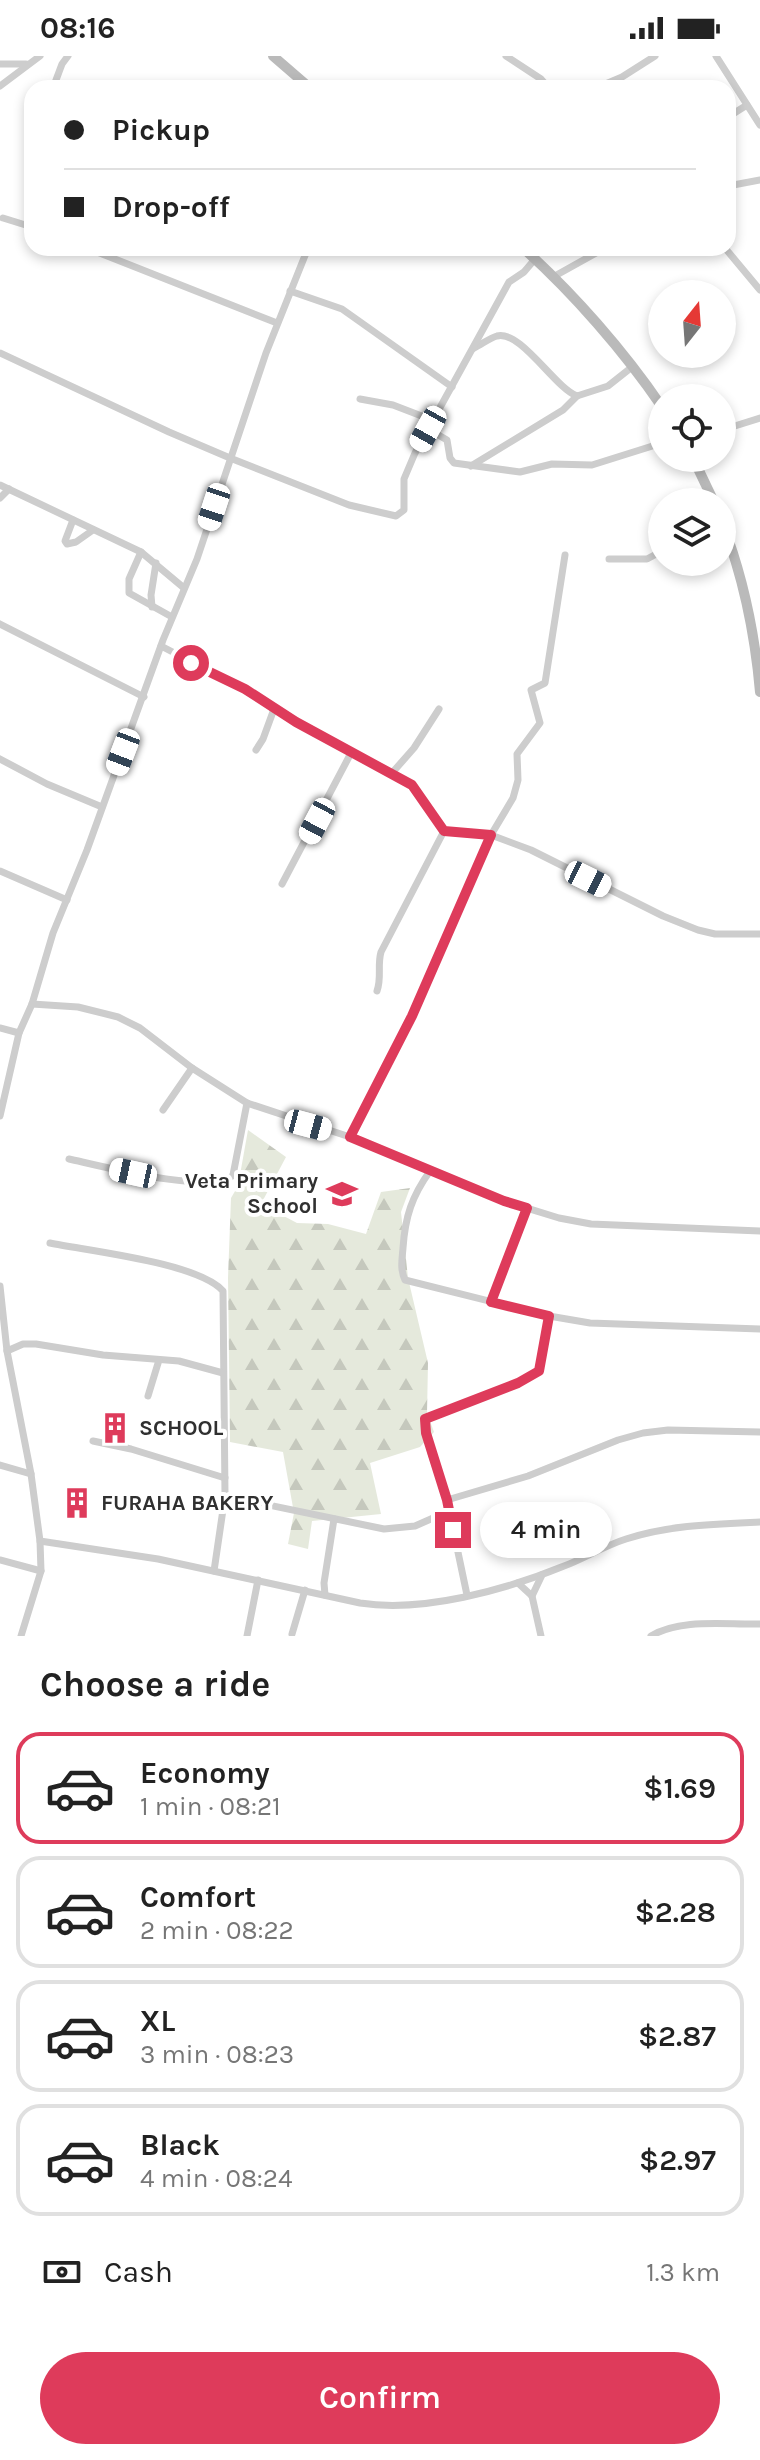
<!DOCTYPE html>
<meta charset="utf-8">
<style>
body{margin:0;font-family:Karla,sans-serif;background:#f2f2f2;color:#222;height:100vh;display:flex;flex-direction:column;font-size:30px;white-space:nowrap}
*{box-sizing:border-box;margin:0}
p{font-size:26px;color:#767676}
.icon{flex:none;width:44px;height:44px;fill:none;stroke:currentColor;stroke-width:2;stroke-linecap:round;stroke-linejoin:round}
.map{position:relative;height:1580px;overflow:hidden}
.drawer{display:flex;flex-direction:column;background:#fff;flex:1}
.drawer>*{flex:none}
.guide{position:absolute;left:24px;top:24px;width:712px;height:176px;border-radius:24px;box-shadow:0 4px 12px #0003;display:grid;align-content:center;height:176px;padding:0 40px;background:#fff}
.needle{width:52px;rotate:17deg}
.fabs{position:absolute;left:648px;top:224px;display:grid;gap:16px}
.fabs a{display:grid;place-items:center;width:88px;height:88px;border-radius:50%;background:#fff;box-shadow:0 4px 12px #0003;font-size:40px}
.end{position:absolute;width:36px;height:36px;margin:-18px;border:10px solid #de3b5b;background:#fff;box-shadow:0 0 0 4px #fff}
.from{border-radius:50%}
.bubble{position:absolute;height:56px;border-radius:28px;background:#fff;box-shadow:0 4px 12px #0003;font-size:26px;font-weight:600;line-height:56px;text-align:center}
.car{position:absolute;width:24px;height:48px;margin:-24px -12px;border-radius:10px;box-shadow:0 0 6px 2px #0007;background:linear-gradient(#fff 24%,#345 0 40%,#fff 0 76%,#345 0 86%,#fff 0)}
.guide b{display:flex;align-items:center;gap:28px;height:76px;font-size:30px}
.guide b+b{border-top:2px solid #e0e0e0}
.guide i{width:20px;height:20px;background:#222}
ul{padding:0;list-style:none}
li{display:flex;align-items:center;gap:24px;height:112px;margin:0 16px 12px;padding:0 24px;border:4px solid #e0e0e0;border-radius:24px}
li div{flex:1}
li b{display:block;font-size:30px}
li em{font-style:normal;font-weight:600}
li.current{border-color:#de3b5b}
li>.icon{width:72px;height:72px;stroke-width:1.5}
h2{padding:0 40px;font-size:36px;line-height:96px}
.pay{display:flex;align-items:center;gap:20px;height:88px;padding:0 40px;font-size:30px}
.pay p{margin-inline-start:auto}
.button{display:flex;gap:16px;margin-top:auto;padding:16px 40px}
.button a{flex:1;height:92px;border-radius:48px;background:#de3b5b;color:#fff;font-size:32px;font-weight:600;line-height:92px;text-align:center}
.status{display:flex;justify-content:space-between;align-items:center;height:56px;padding:0 40px;background:#fff;direction:ltr}
.status svg{height:22px;fill:currentColor}
.map>svg:first-child{display:block}
.forest{fill:url(#forest-firs)}
.lines{fill:none;stroke-linecap:round;stroke-linejoin:round}
.street{stroke:#cdcdcd;stroke-width:7}
.secondary{stroke:#bababa;stroke-width:10}
.route{stroke:#de3b5b;stroke-width:10}
.labels{text-anchor:middle;dominant-baseline:central;stroke-width:8;stroke-linejoin:round;paint-order:stroke}
.poi-label{font-size:22px;font-weight:bold;fill:#303030;stroke:#fff;text-anchor:start}
</style>
<div class="status"><b>08:16</b><svg viewBox="0 0 49 12"><path d="M0 12V9h3v3zM5 12V6h3v6zM10 12V3h3v9zM15 12V0h3v12zM26 1h20v11H26zM47 4h2v5h-2z"/></svg></div>
<div class="map">
<svg width="760" height="1580" viewBox="0 0 760 1580">
<defs>
<pattern id="forest-firs" width="22" height="20" patternUnits="userSpaceOnUse" patternTransform="scale(2)"><rect width="22" height="20" fill="#e5e9dc"/><path d="M5 1l3.5 6h-7zM16 11l3.5 6h-7z" fill="#c5c8bd"/></pattern>
</defs>
<rect width="100%" height="100%" fill="#fff"/>
<polygon class="forest" points="248,1074 286,1101 261,1148 297,1167 328,1168 366,1178 381,1136 410,1132 401,1156 408,1222 428,1307 427,1357 434,1376 420,1391 370,1407 381,1458 312,1465 308,1493 288,1488 294,1457 283,1396 230,1386 228,1222 231,1142 238,1130"/>
<g class="lines">
<g class="street">
<polyline points="506,0 541,23 549,32"/>
<polyline points="716,0 760,69"/>
<polyline points="0,8 26,8"/>
<polyline points="0,30 40,0"/>
<polyline points="53,32 62,8 68,0"/>
<polyline points="596,32 622,21 655,0"/>
<polyline points="728,61 747,49"/>
<polyline points="728,130 760,124"/>
<polyline points="3,162 32,171"/>
<polyline points="87,192 277,267"/>
<polyline points="725,192 760,234"/>
<polyline points="553,221 605,192"/>
<polyline points="290,235 342,253 452,331"/>
<path d="M474 292C482 288 490 282 497 280 521 274 554 331 577 340L608 330 632 311"/>
<polyline points="0,297 169,376 230,402 349,449 396,460 404,454 404,423 415,397 509,226 524,216 535,203"/>
<polyline points="360,343 393,349 432,364"/>
<polyline points="428,373 447,384 450,402 454,407 520,416 552,408 592,409 662,387"/>
<polyline points="722,374 760,362"/>
<polyline points="471,410 563,354 577,340"/>
<polyline points="0,429 141,496 184,532"/>
<polyline points="0,442 9,433"/>
<polyline points="73,464 65,485 67,488 76,486 93,474"/>
<polyline points="141,496 129,523 129,537 172,561"/>
<polyline points="609,503 647,503 662,495"/>
<polyline points="152,551 151,539 156,507"/>
<polyline points="0,568 144,641"/>
<polyline points="161,590 238,630 296,666 412,729 444,775 491,779 531,794 663,860 698,874 715,878 760,878"/>
<polyline points="256,694 263,683 274,653"/>
<polyline points="0,703 47,728 102,751"/>
<polyline points="392,717 414,692 439,653"/>
<polyline points="0,815 67,844"/>
<polyline points="282,828 351,697"/>
<path d="M377 935C382 921 377 910 381 896L444 775"/>
<polyline points="32,948 78,951 118,961 140,972 192,1012 247,1047 350,1081 504,1145 559,1162 591,1168 760,1175"/>
<polyline points="0,972 19,977"/>
<polyline points="163,1054 192,1012"/>
<polyline points="0,1060 19,977 32,948 53,877 87,794 163,584 197,503 266,297 308,192"/>
<polyline points="350,1081 412,960 491,779 513,742 518,724 517,698 540,667 531,634 545,627 565,499"/>
<path d="M69 1103C97 1109 215 1140 233 1119L247 1047"/>
<path d="M430 1115C412 1140 405 1161 403 1192 402 1204 400 1213 405 1224L549 1260 590 1267 760 1273"/>
<path d="M50 1187C89 1195 199 1207 223 1235L225 1440 214 1515"/>
<polyline points="0,1230 7,1295 31,1418 40,1485 41,1515 21,1580"/>
<polyline points="491,1246 527,1152"/>
<polyline points="7,1295 23,1288 36,1288 103,1299 179,1305 223,1317"/>
<polyline points="148,1340 159,1304"/>
<polyline points="93,1385 131,1393 225,1422"/>
<polyline points="0,1409 31,1418"/>
<polyline points="225,1440 384,1473 415,1470 440,1459 449,1452"/>
<polyline points="447,1444 528,1420 618,1384 643,1377 668,1374 760,1376"/>
<path d="M40 1485 158 1503 360 1547C423 1557 505 1534 564 1510 585 1502 604 1490 626 1483 669 1469 715 1468 760 1466"/>
<polyline points="0,1504 41,1515"/>
<polyline points="518,1527 532,1540 541,1580"/>
<polyline points="325,1539 324,1527 334,1463"/>
<polyline points="467,1539 447,1444 431,1397 425,1363 518,1327 539,1315 549,1260"/>
<polyline points="532,1540 542,1519"/>
<polyline points="292,1578 305,1534"/>
<polyline points="247,1580 258,1524"/>
<path d="M651 1580C681 1562 726 1569 760 1568"/>
</g>
<g class="secondary">
<polyline points="273,0 310,32"/>
<path d="M523 192C573 237 624 295 662 351"/>
<polyline points="693,402 714,446"/>
<path d="M722 466C743 520 755 578 760 636"/>
</g>
</g>
<g class="lines">
<polyline class="route" points="191,607 245,633 296,666 412,729 444,775 491,779 412,960 350,1081 504,1145 527,1152 491,1246 549,1260 539,1315 518,1327 425,1363 426,1377 447,1444 453,1474"/>
</g>
<defs>
<symbol id="school-bare" viewBox="-9 -9 18 18"><path d="M0-5L7-2L0 1L-7-2ZM-4 1L0 2.5L4 1V4Q0 6-4 4Z" fill="#de3b5b" stroke="#fff" stroke-width="2.5" paint-order="stroke"/></symbol>
<symbol id="building-bare" viewBox="-9 -9 18 18"><path d="M-4-6H4V6H1V3H-1V6H-4ZM-2.5-4.3h1.7v1.8h-1.7ZM.8-4.3h1.7v1.8H.8ZM-2.5-1h1.7V.8h-1.7ZM.8-1h1.7V.8H.8Z" fill="#de3b5b" stroke="#fff" stroke-width="2.5" paint-order="stroke"/></symbol>
</defs>
<g fill-rule="evenodd">
<use href="#school-bare" x="320" y="1116" width="44" height="44"/>
<use href="#building-bare" x="93" y="1350" width="44" height="44"/>
<use href="#building-bare" x="55" y="1425" width="44" height="44"/>
</g>
<g class="labels">
<g class="poi-label">
<text x="318" y="1125" text-anchor="end">Veta Primary<tspan x="318" dy="25">School</tspan></text>
<text x="139" y="1372">SCHOOL</text>
<text x="101" y="1447">FURAHA BAKERY</text>
</g>
</g>
</svg>
<div class="fabs">
<a><svg class="needle" viewBox="-14 -14 28 28"><path d="M0-13l5 13h-10z" fill="#e53935"/><path d="M0 13l5-13h-10z" fill="#767676"/></svg></a>
<a><svg class="icon" aria-label="locate" viewBox="0 0 24 24"><circle cx="12" cy="12" r="6"/><path d="M12 2v4M12 18v4M2 12h4M18 12h4"/></svg></a>
<a><svg class="icon" aria-label="layers" viewBox="0 0 24 24"><path d="M12 4l9 5-9 5-9-5zM3 14l9 5 9-5"/></svg></a>
</div>
<i class="end from" style="left:191px;top:607px"></i>
<i class="end" style="left:453px;top:1474px"></i>
<div class="bubble" style="left:480px;top:1446px;width:132px">4 min</div>
<i class="car" style="left:428px;top:373px;rotate:209deg"></i>
<i class="car" style="left:214px;top:451px;rotate:198deg"></i>
<i class="car" style="left:123px;top:696px;rotate:201deg"></i>
<i class="car" style="left:317px;top:765px;rotate:208deg"></i>
<i class="car" style="left:588px;top:823px;rotate:116deg"></i>
<i class="car" style="left:308px;top:1069px;rotate:105deg"></i>
<i class="car" style="left:133px;top:1117px;rotate:282deg"></i>
<div class="guide">
<b><i class="from"></i>Pickup</b>
<b><i></i>Drop-off</b>
</div>
</div>
<section class="drawer">
<h2>Choose a ride</h2>
<ul>
<li class="current"><svg class="icon" aria-label="car" viewBox="0 0 24 24"><path d="M5 17H2v-5l4-1 3-4h7l3 4 3 1v5h-3M9 17h6M6 11h13"/><circle cx="7" cy="17" r="2"/><circle cx="17" cy="17" r="2"/></svg><div><b>Economy</b><p>1 min · 08:21</p></div><em>$1.69</em></li>
<li><svg class="icon" aria-label="car" viewBox="0 0 24 24"><path d="M5 17H2v-5l4-1 3-4h7l3 4 3 1v5h-3M9 17h6M6 11h13"/><circle cx="7" cy="17" r="2"/><circle cx="17" cy="17" r="2"/></svg><div><b>Comfort</b><p>2 min · 08:22</p></div><em>$2.28</em></li>
<li><svg class="icon" aria-label="car" viewBox="0 0 24 24"><path d="M5 17H2v-5l4-1 3-4h7l3 4 3 1v5h-3M9 17h6M6 11h13"/><circle cx="7" cy="17" r="2"/><circle cx="17" cy="17" r="2"/></svg><div><b>XL</b><p>3 min · 08:23</p></div><em>$2.87</em></li>
<li><svg class="icon" aria-label="car" viewBox="0 0 24 24"><path d="M5 17H2v-5l4-1 3-4h7l3 4 3 1v5h-3M9 17h6M6 11h13"/><circle cx="7" cy="17" r="2"/><circle cx="17" cy="17" r="2"/></svg><div><b>Black</b><p>4 min · 08:24</p></div><em>$2.97</em></li>
</ul>
<div class="pay"><svg class="icon" aria-label="cash" viewBox="0 0 24 24"><path d="M3 7h18v10H3z"/><circle cx="12" cy="12" r="2"/></svg>Cash<p>1.3 km</p></div>
<div class="button"><a>Confirm</a></div>
</section>
